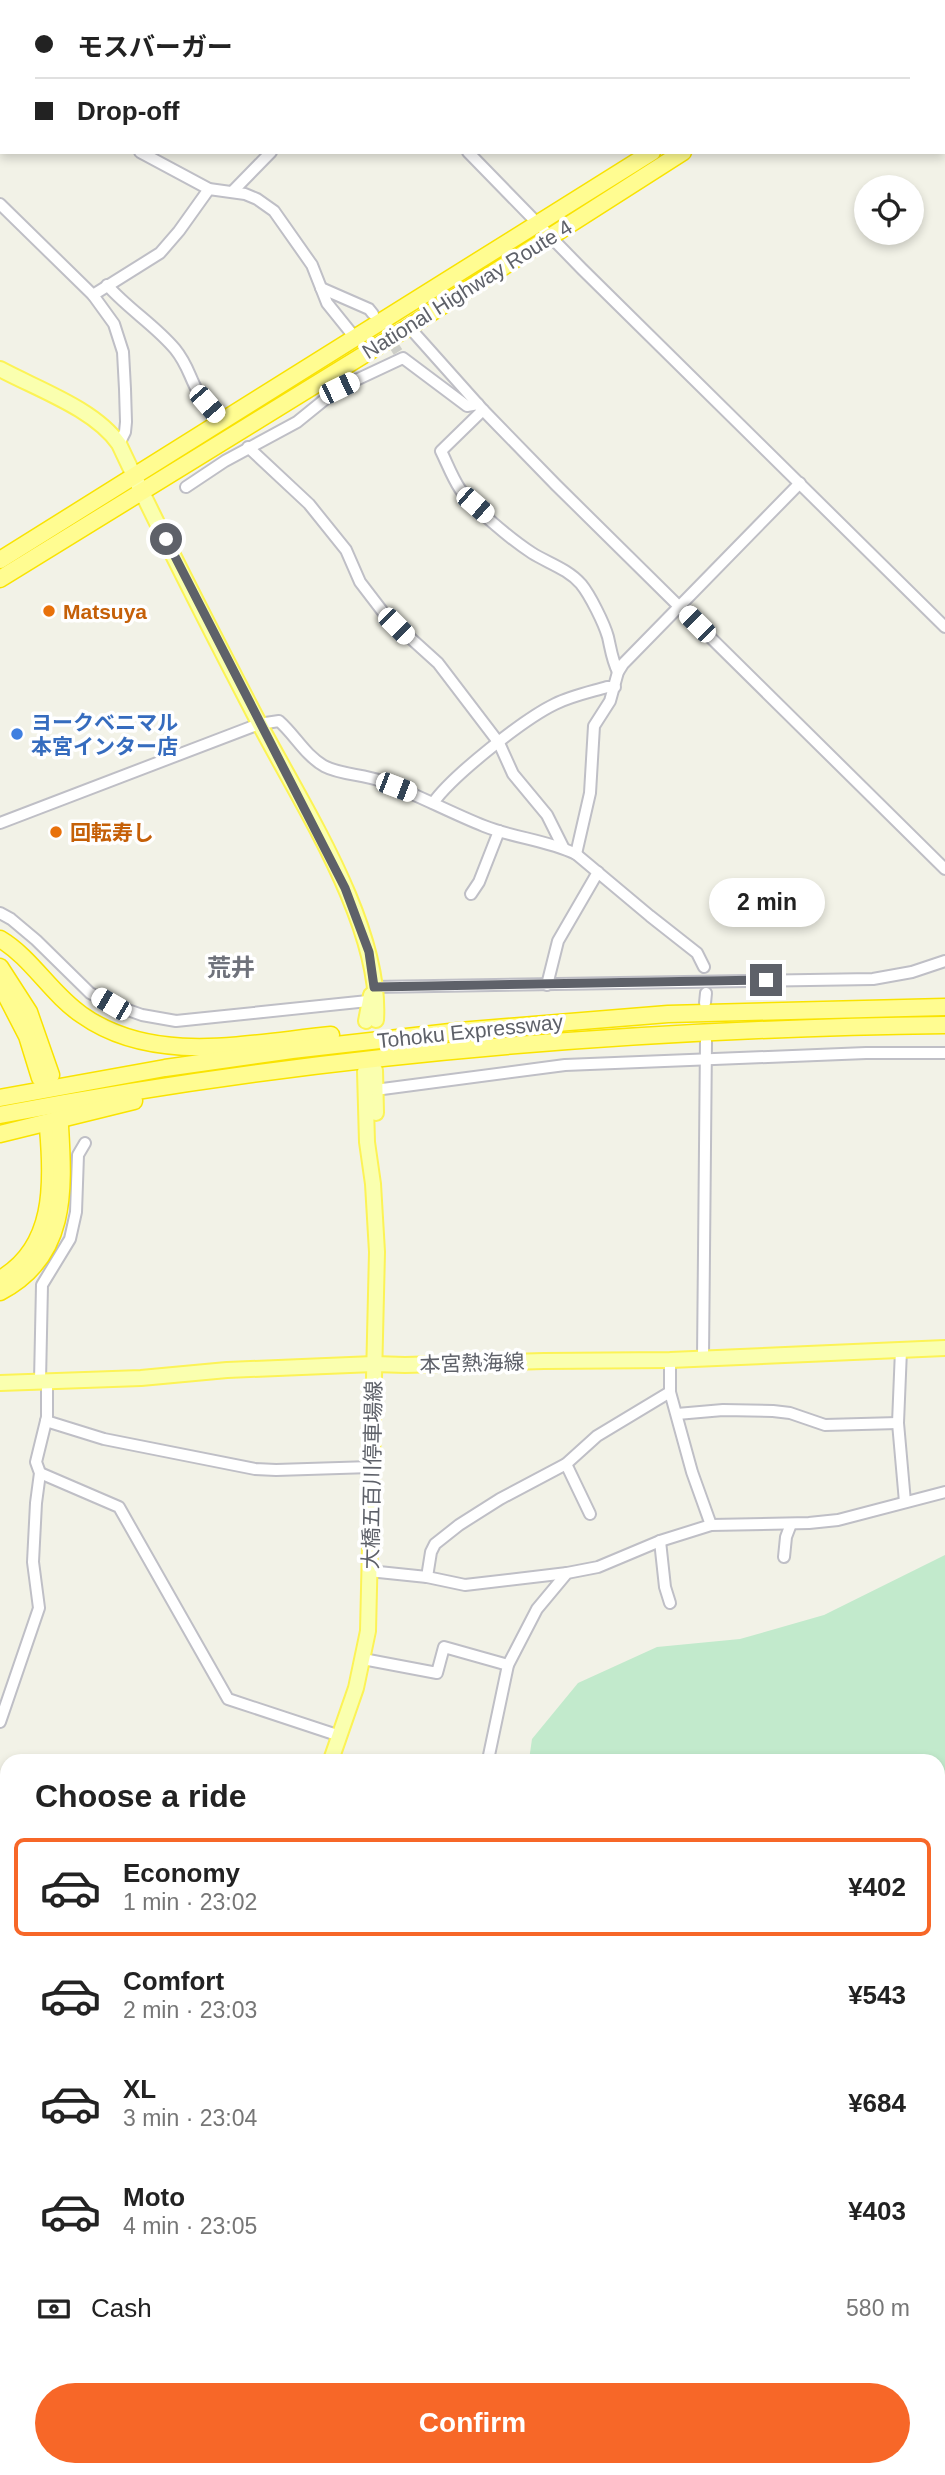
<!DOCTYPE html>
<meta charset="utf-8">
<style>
body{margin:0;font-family:Arial,"Noto Sans JP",sans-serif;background:#f6f6f6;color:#222;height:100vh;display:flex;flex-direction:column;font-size:26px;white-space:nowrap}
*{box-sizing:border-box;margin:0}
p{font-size:23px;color:#767676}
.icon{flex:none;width:38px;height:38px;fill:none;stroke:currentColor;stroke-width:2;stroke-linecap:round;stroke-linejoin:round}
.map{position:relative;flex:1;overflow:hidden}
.panel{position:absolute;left:0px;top:1754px;width:945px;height:723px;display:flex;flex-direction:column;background:#fff;border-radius:21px 21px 0 0;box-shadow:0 4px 10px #0003}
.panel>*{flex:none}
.guide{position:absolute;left:0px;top:0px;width:945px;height:154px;box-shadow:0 4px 10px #0003;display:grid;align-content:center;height:154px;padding:0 35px;background:#fff}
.tools{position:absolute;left:854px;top:175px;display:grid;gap:14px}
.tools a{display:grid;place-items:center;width:70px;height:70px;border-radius:50%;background:#fff;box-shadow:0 4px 10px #0003;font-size:35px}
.end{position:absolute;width:32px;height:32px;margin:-16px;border:9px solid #5e6169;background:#fff;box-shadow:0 0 0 4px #fff}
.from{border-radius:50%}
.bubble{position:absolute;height:49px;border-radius:24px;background:#fff;box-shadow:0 4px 10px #0003;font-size:23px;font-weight:600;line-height:49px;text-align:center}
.car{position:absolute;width:21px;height:42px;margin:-21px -10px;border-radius:9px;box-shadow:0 0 5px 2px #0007;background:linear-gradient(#fff 24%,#345 0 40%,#fff 0 76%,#345 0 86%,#fff 0)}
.guide b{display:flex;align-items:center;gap:24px;height:66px;font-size:26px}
.guide b+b{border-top:2px solid #e0e0e0}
.guide i{width:18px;height:18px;background:#222}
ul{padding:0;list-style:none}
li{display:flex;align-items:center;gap:21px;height:98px;margin:0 14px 10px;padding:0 21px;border:4px solid transparent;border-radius:10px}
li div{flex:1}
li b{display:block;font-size:26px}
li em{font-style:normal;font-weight:600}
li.selected{border-color:#f76728}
li>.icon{width:63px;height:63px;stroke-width:1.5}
h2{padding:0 35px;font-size:32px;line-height:84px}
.pay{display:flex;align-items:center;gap:18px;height:77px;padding:0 35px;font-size:26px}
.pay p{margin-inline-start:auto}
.primary-button{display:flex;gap:14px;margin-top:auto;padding:14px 35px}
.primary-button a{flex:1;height:80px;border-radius:42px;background:#f76728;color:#fff;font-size:28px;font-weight:600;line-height:80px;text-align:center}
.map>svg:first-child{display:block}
.green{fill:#c2eacc}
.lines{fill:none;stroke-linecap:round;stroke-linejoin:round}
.stream{stroke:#aac7ff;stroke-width:3.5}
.minor-tunnel{stroke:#cdcec8;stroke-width:10;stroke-dasharray:10 5;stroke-linecap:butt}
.major-tunnel{stroke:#cdcec8;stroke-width:14;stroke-dasharray:14 7;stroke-linecap:butt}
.minor-casing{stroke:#bfbfc6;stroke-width:14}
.major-casing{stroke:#fcf356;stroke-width:18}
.highway-casing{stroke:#f9e300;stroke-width:19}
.minor{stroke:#fff;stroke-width:10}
.major{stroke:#faffaf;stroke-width:14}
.highway{stroke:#fffc91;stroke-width:16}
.route{stroke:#5e6169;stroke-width:9}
.food-dot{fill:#e8710a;stroke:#fff;stroke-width:2.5}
.shop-dot{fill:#3f7fe0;stroke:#fff;stroke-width:2.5}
.labels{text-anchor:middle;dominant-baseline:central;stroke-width:7;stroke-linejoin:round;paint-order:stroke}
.street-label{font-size:21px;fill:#5e6169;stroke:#fff}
.food-label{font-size:21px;font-weight:bold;fill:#c56008;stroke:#fff;text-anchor:start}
.shop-label{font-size:21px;font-weight:bold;fill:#366cbe;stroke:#fff;text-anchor:start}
.quarter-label{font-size:24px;font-weight:bold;fill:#6f727b;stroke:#fff}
</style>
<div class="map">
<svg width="945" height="2475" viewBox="0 0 945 2475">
<rect width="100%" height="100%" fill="#f2f2e7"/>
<polygon class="green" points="945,1555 945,2475 486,2475 485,2469 938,2469 938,1760 529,1760 532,1739 578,1683 657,1647 740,1639 824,1615"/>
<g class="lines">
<g class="stream">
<polyline points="0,2250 7,2253"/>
<polyline points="515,2469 517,2475"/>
</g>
<polyline class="minor-tunnel" points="377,319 398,352"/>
<polyline class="major-tunnel" points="365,1069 366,1021"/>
<defs>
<g id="minor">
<polyline points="1,0 2,2"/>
<polyline points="317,0 319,2"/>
<polyline points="28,2 29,0"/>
<polyline points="0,22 2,20"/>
<polyline points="0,84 2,86"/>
<polyline points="0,122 2,120"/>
<polyline points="140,152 209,189 245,194 257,199 274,211 312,265 327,303 356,339"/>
<polyline points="468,152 582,269 945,627"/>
<polyline points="233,191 271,152"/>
<polyline points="0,204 93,295 114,324 123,352 125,389 126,422 125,432 119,444"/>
<path d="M107 285C128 309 155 325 175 349 188 365 189 376 198 392 203 403 214 413 222 422"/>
<polyline points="321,288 369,309 373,314"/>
<polyline points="93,295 160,253 179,231 209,189"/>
<polyline points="409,327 483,410 556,485 945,869"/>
<path d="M483 410 441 451C447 463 452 477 460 489 473 508 512 540 532 553 548 563 568 569 581 584 590 595 604 623 608 637 611 650 612 660 618 672"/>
<polyline points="248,447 309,504 346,550 360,582 386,616 438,663 499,743 513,774 547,815 563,847"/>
<polyline points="186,487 225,461 297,422 339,388 403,358 467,406 478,404"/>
<path d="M433 803C453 775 524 719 555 704 571 696 590 692 607 687H615"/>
<path d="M0 823 259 724 279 721C295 735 305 755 324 766 341 775 363 774 381 781 416 794 449 812 484 826 514 838 547 840 576 854L650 916 697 953 704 967"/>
<polyline points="576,854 590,793 594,726 610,701 618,672 623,664 800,483"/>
<polyline points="471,894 479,882 499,831"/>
<polyline points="0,913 11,919 36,940 90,993 111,1004 142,1015 176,1021 368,1001"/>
<polyline points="547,985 558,941 598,872"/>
<polyline points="374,987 873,979 912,972 945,961"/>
<polyline points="705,1003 706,993"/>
<polyline points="375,1090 565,1065 866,1053 945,1053"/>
<polyline points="901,1350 898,1423 905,1502"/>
<polyline points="703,1358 706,1041"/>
<polyline points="670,1360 670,1392 692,1472 711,1525"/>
<polyline points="40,1381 42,1285 70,1239 76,1212 78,1155 85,1143"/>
<polyline points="677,1414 723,1410 773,1411 790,1413 825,1425 898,1423"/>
<polyline points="46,1421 104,1439 255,1469 276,1470 371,1467"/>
<polyline points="566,1464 590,1514"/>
<polyline points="40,1473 119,1507 228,1699 340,1736"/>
<polyline points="660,1541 665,1587 670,1603"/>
<polyline points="784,1557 786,1537 791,1524"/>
<polyline points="369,1571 427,1577 465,1585 567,1573"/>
<polyline points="427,1577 431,1552 435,1544 459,1525 500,1499 566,1464 597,1436 670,1392"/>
<polyline points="363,1659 437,1673 444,1647 508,1665"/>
<polyline points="0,1722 39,1608 33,1562 36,1503 40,1473 36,1462 47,1417 47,1381"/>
<polyline points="488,1760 508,1665 537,1609 567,1573 598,1567 660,1541 711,1525 809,1523 838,1520 945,1492"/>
<polyline points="0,2273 7,2273"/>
<polyline points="0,2448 7,2448"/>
<polyline points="40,2469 40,2475"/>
<polyline points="303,2469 307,2475"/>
<polyline points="417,2469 418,2475"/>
<polyline points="202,2475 202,2469"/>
</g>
<g id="major">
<path d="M0 369C37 389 95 409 119 444 163 538 211 631 259 723 302 805 382 926 376 1020"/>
<polyline points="366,1021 371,995"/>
<polyline points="375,1070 376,1113"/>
<polyline points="0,1383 141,1378 227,1370 374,1364 405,1365 544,1361 670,1360 945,1348"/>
<polyline points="331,1760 356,1688 368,1631 377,1252 373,1184 367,1142 365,1071"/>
<polyline points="0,2061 7,2062"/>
</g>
<g id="highway">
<polyline points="888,2 891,0"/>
<polyline points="920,2 923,0"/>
<polyline points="0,560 652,152"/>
<polyline points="0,579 409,327 683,152"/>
<path d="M0 939C32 958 51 994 82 1015 154 1066 249 1043 331 1035"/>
<polyline points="0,967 29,1012 51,1075"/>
<polyline points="0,984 27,1036 40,1078"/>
<polyline points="0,1098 165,1068 292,1050 459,1031 668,1014 945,1007"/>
<path d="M0 1115C312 1055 628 1029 945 1025"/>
<polyline points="0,1134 134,1101"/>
<path d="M0 1279C55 1248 53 1183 48 1128"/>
<path d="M0 1292C67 1257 64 1192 60 1126"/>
</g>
</defs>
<use href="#minor" class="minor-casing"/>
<use href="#major" class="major-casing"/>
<use href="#highway" class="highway-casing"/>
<use href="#minor" class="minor"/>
<use href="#major" class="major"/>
<use href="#highway" class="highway"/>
</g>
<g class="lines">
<polyline class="route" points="166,539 345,888 369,952 374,987 766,980"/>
</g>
<g class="food-dot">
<circle cx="49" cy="611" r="7"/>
<circle cx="56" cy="832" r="7"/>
</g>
<circle class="shop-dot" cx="17" cy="734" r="7"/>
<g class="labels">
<g class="street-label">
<text transform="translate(467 289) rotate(-32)">National Highway Route 4</text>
<text transform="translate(470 1031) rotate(-6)">Tohoku Expressway</text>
<text transform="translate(472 1363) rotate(-2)">本宮熱海線</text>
<text transform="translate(372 1475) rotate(-89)">大橋五百川停車場線</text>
</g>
<g class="food-label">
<text x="63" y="611">Matsuya</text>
<text x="70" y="832">回転寿し</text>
</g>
<g class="shop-label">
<text x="31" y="722">ヨークベニマル<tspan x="31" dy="24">本宮インター店</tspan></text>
</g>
<g class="quarter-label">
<text x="231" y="967">荒井</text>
</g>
</g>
</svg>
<div class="tools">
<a><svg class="icon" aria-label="locate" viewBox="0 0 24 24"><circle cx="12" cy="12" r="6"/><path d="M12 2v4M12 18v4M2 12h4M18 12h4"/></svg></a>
</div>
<i class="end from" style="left:166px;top:539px"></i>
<i class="end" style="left:766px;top:980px"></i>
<div class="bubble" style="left:709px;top:878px;width:116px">2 min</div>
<i class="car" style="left:339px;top:388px;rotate:64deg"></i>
<i class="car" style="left:207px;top:404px;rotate:139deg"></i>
<i class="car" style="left:475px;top:505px;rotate:131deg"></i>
<i class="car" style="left:697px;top:624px;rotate:315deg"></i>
<i class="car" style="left:396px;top:626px;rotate:135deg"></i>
<i class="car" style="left:396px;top:787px;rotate:111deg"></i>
<i class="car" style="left:111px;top:1004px;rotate:300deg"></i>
<div class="guide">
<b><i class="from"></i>モスバーガー</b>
<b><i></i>Drop-off</b>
</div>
<section class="panel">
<h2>Choose a ride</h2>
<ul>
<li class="selected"><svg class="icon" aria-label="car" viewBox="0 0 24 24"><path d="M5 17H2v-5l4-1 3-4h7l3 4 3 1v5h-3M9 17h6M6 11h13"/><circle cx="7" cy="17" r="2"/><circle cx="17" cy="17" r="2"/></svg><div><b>Economy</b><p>1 min · 23:02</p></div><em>¥402</em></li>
<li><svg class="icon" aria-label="car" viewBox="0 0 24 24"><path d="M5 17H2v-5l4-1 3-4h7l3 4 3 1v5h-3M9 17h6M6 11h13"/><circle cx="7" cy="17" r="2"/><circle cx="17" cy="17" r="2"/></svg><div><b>Comfort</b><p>2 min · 23:03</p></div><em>¥543</em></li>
<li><svg class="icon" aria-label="car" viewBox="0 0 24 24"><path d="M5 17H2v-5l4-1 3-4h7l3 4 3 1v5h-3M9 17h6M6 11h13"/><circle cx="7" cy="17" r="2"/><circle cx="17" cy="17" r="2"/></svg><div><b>XL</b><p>3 min · 23:04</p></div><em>¥684</em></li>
<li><svg class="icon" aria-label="car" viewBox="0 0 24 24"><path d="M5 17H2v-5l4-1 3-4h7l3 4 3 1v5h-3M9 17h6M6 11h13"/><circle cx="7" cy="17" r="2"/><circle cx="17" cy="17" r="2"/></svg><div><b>Moto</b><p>4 min · 23:05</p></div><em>¥403</em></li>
</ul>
<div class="pay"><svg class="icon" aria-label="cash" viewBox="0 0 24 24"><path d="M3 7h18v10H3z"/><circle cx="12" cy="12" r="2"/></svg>Cash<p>580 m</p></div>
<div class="primary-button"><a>Confirm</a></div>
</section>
</div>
